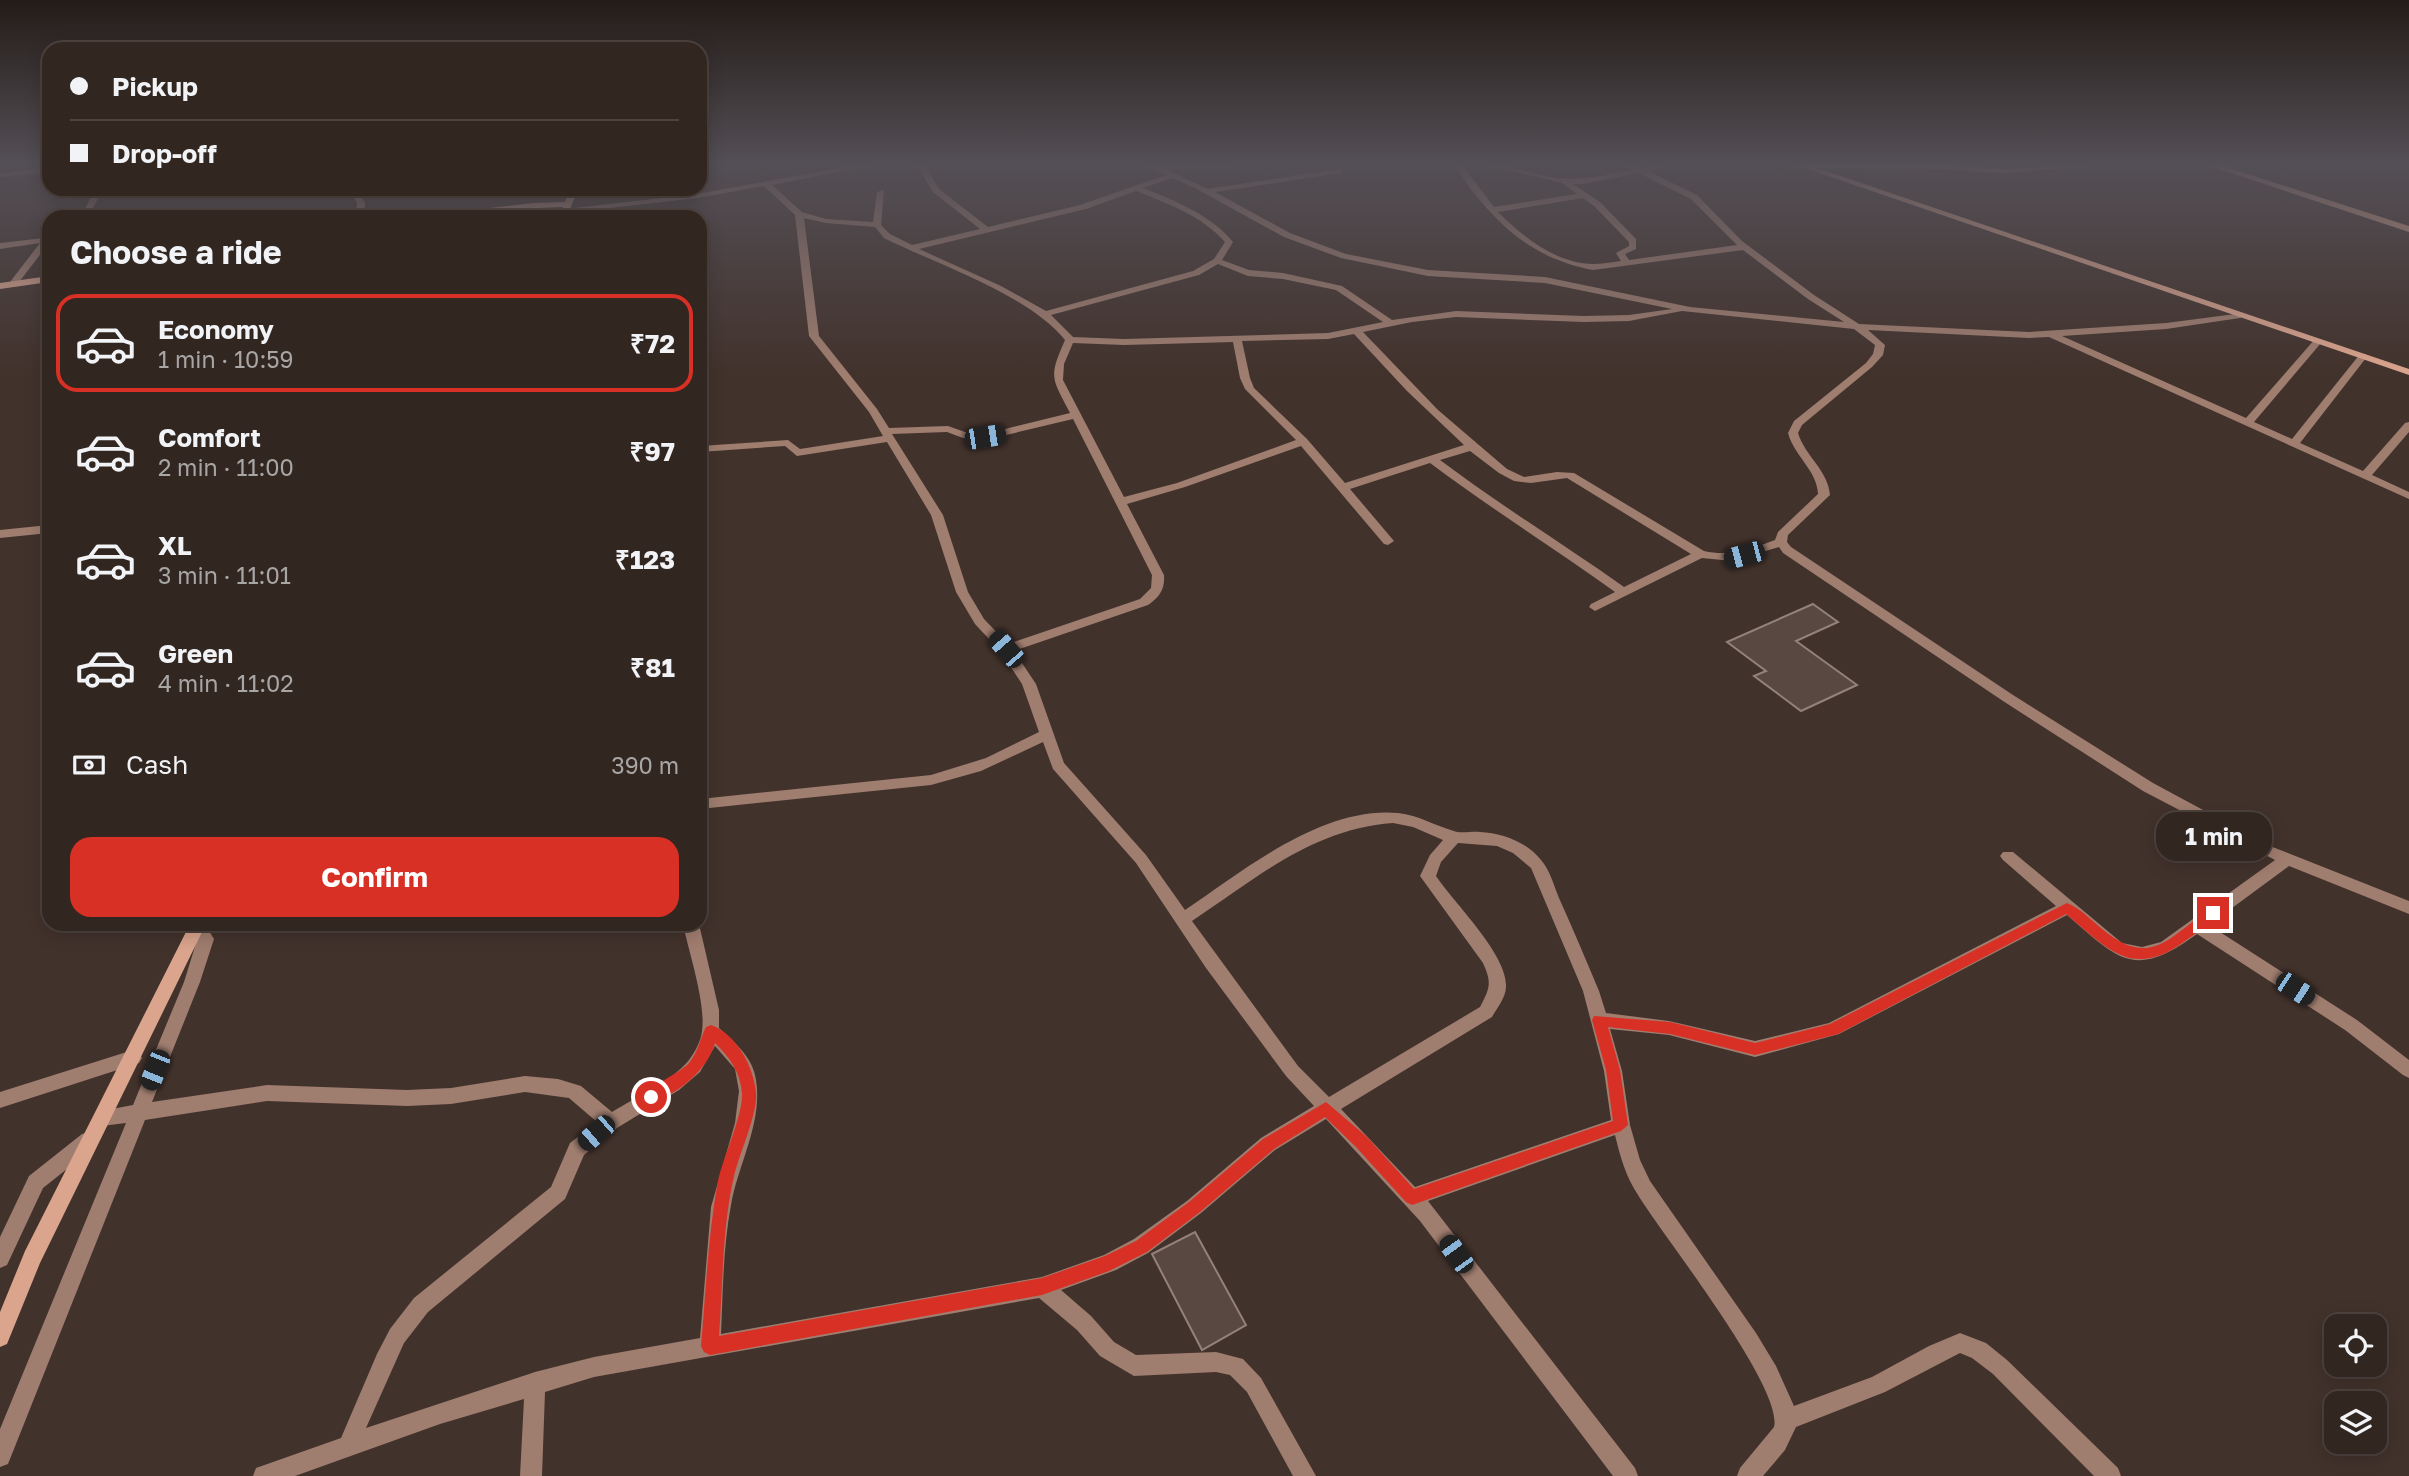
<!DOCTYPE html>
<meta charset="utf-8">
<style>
body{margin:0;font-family:"Golos Text",sans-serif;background:#3d322e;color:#f1f3f6;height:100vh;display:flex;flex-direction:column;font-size:26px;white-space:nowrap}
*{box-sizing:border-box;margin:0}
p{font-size:23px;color:#a8a5a5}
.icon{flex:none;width:38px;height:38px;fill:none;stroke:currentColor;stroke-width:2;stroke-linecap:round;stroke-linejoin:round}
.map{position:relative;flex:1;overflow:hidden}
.panel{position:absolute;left:42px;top:210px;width:665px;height:721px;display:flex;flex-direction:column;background:#322621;border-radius:21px;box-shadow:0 4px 18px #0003,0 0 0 2px #4d433f}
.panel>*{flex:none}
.hud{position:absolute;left:42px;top:42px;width:665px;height:154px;border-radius:21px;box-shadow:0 4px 18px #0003,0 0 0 2px #4d433f;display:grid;align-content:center;height:154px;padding:0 28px;background:#322621}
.tools{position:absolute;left:2324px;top:1314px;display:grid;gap:14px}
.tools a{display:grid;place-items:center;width:63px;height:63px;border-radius:14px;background:#322621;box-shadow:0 4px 18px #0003,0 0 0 2px #4d433f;font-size:35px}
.end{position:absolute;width:32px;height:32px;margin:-16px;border:9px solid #d93025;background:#fff;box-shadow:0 0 0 4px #fff}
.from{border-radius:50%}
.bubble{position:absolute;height:49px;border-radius:21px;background:#322621;box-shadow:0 4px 18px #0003,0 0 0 2px #4d433f;font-size:23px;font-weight:700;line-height:49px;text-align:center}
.car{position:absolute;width:21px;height:42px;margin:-21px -10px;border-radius:9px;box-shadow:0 0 5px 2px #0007;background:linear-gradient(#222 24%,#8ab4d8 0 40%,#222 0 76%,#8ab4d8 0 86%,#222 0)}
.hud b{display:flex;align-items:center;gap:24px;height:66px;font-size:26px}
.hud b+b{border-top:2px solid #4d433f}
.hud i{width:18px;height:18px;background:#f1f3f6}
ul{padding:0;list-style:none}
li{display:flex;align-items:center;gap:21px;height:98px;margin:0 14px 10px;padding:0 14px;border:4px solid transparent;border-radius:21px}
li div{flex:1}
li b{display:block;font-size:26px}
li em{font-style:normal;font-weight:700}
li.on{border-color:#d93025}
li>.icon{width:63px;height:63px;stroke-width:1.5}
h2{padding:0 28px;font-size:32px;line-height:84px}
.pay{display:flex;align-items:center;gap:18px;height:77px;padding:0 28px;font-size:26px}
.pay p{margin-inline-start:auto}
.cta{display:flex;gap:14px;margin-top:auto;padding:14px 28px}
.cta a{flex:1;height:80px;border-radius:21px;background:#d93025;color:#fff;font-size:28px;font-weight:700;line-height:80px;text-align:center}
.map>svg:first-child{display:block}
.building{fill:#584841;stroke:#94827a;stroke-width:2}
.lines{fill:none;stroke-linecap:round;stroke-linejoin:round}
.street{fill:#9f7d6f;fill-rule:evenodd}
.secondary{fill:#daa48d;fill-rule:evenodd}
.route{fill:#d93025}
</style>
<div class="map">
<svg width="2409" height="1476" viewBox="0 0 2409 1476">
<rect width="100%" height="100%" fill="#42322c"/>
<g class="building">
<polygon points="1813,604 1838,622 1796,641 1857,685 1801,711 1754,676 1766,671 1727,642"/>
<polygon points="1195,1232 1246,1325 1202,1350 1152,1254"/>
</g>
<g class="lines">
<g class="street">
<path d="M855 165H874L772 185 802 212 826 219 873 222 877 192 884 190 881 225 890 234 912 245 980 229 933 192 917 165H925L939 189 988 227 1080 205 1166 175 1144 165H1234L1230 167 1165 169 1208 189 1339 169H1342V173L1215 192 1290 233 1346 254 1428 270 1545 277 1690 307 1844 322 1808 299 1743 250 1593 270C1528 258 1490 219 1454 165H1462L1494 207 1577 194 1562 183 1485 165C1510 165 1532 174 1556 178 1582 181 1607 175 1632 170L1625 165 1641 168 1671 165 1648 171 1697 195 1742 241 1814 295 1859 324 2029 332 2166 323 2243 313 2245 315 2240 318 2166 329 2062 336 2246 418 2315 339H2321V343L2254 422 2292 439 2360 354H2366V358L2300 443 2363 471 2405 423 2409 422V432L2372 475 2409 492V499L2049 337 2029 338 1868 330 1885 345 1883 355 1872 367 1802 425 1798 433C1805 456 1828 470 1830 495L1788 535 1787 542 1791 547 2013 695 2153 783 2270 846 2409 901V914L2289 866 2209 925 2357 1020 2409 1060V1078L2403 1075 2345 1030 2197 934C2134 980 2119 960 2067 915L1839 1034 1755 1057 1669 1035 1610 1029 1622 1071 1630 1125 1640 1160 1650 1181 1756 1333 1776 1366 1794 1406 1872 1377 1929 1346 1960 1333 1986 1343 2007 1360 2118 1468 2121 1476H2094L1993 1374 1972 1358 1960 1353 1885 1392 1796 1427 1785 1450 1763 1476H1737L1740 1468 1774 1427C1784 1388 1663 1236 1638 1195 1626 1177 1620 1156 1615 1135L1428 1201 1635 1468 1638 1476H1613L1420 1221 1326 1119 1275 1150 1201 1213 1148 1253 1116 1270 1061 1290 1091 1316 1114 1342 1136 1355 1216 1352 1243 1359 1261 1378 1316 1476H1293L1247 1392 1230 1375 1216 1372 1134 1376 1100 1356 1077 1330 1039 1298 594 1377 545 1392 542 1476H520L524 1399 440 1424 295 1476H253L256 1468 341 1438 377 1354 390 1329 414 1298 551 1187 570 1143 597 1122 569 1098 525 1092 451 1104 407 1106 267 1101 145 1120 8 1464 0 1467V1429L126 1123 102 1126 96 1124 93 1118 96 1112 133 1105 184 982 197 940 188 927 190 924H219L217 929 209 931 214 939 200 982 152 1102 267 1085 407 1090 451 1088 525 1076 558 1079 581 1086 612 1112C636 1097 670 1083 689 1060 695 1052 701 1041 702 1031 706 1003 689 953 683 924H699L719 1010V1028C735 1043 753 1057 756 1080 763 1122 738 1165 731 1205 723 1248 723 1291 721 1334L1042 1277 1104 1255 1134 1239 1187 1201 1261 1138 1314 1106 1286 1076 1206 968 1136 863 1053 769 1043 742 981 771 931 785 700 809V799L931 775 986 758 1039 732 1022 684 1001 652 975 624 956 592 931 515 887 442 797 456 785 446 700 452V446L788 440 800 449 883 436 869 412 809 336 795 215 764 186 697 198 566 213 562 211 566 209 697 194ZM1639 173 1691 199 1737 245 1629 260 1625 254 1636 249V239L1600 202 1573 184H1582ZM1172 178 1195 188 1284 237 1341 258 1428 276 1545 283 1672 309 1629 315 1584 316 1456 311 1392 320 1342 286 1283 273 1249 270 1222 260 1233 242C1211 215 1176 201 1143 188ZM1136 191C1167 203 1202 216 1225 242L1214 259 1193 271 1046 311 1001 286 919 249 1086 209ZM1583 198 1594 206 1629 242V246L1616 253 1621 261C1612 262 1602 264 1593 264 1557 264 1522 236 1498 212ZM804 218 826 223 875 227 884 238C938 265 1028 294 1065 340 1048 378 1052 378 1070 413L985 434 965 432 948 426 889 428 877 409 819 336ZM1218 264 1248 276 1283 279 1336 290 1383 322 1328 333 1124 339 1073 337 1051 315 1199 275ZM1682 311 1854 329 1875 345 1873 354 1866 363 1794 421 1788 433C1794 456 1817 470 1818 494L1778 532 1775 540C1751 549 1730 557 1704 551L1574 473 1557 472 1524 477 1507 469 1438 410 1363 332 1412 322 1456 317 1584 322 1629 321ZM1354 334 1407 391 1464 445 1345 483 1307 439 1254 388 1250 378 1242 341 1328 339ZM1233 342 1240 378 1245 389 1296 440 1177 483 1124 497 1063 380 1064 364 1073 343 1124 345ZM1073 419 1152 575 1151 588 1140 599 1008 644 984 619 968 592 943 515 892 434 947 432 963 438 985 440ZM1301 446 1384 544 1388 545 1394 541 1350 489 1430 463C1490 508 1554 548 1615 592L1591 604 1589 607 1595 611 1702 558 1732 561 1779 547 1783 553 2003 701 2143 791 2275 860 2161 942 2142 947 2122 943 2013 852H2003L2000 856 2003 860 2056 906 1829 1023 1755 1041 1669 1021 1606 1013 1599 991C1586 960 1573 929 1559 898 1554 886 1550 870 1541 860 1527 842 1502 833 1480 832 1472 831 1461 834 1454 831 1435 826 1419 815 1398 813 1322 806 1244 870 1185 910L1146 855 1064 763 1036 684 1014 651 1148 605C1160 597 1165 589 1164 575L1127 504 1185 487ZM1470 451 1499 473 1514 481 1531 483 1567 478 1691 554 1624 587C1563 544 1500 505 1440 460ZM1393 823 1413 827 1443 840 1430 855 1420 876 1483 963C1492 983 1490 988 1480 1007L1329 1097 1298 1066 1192 921C1257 878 1312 829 1393 823ZM1458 843 1497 846 1513 853 1531 868 1583 991 1604 1071 1611 1120 1415 1187 1341 1109 1492 1017C1497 1008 1506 997 1506 987 1508 955 1454 903 1436 876L1441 862ZM715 1046 735 1069 739 1091 735 1123 711 1207 700 1338 594 1357 535 1372 366 1428 404 1343 428 1312 565 1199 584 1155 617 1128 679 1090 700 1072Z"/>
<polygon points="1786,165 1805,165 1806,166 1802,168"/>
<polygon points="49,168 49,172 0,177 0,173"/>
<polygon points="95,189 103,189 92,210 85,217 76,217 85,209"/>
<polygon points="349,189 357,189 365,203 364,217 356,217 357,203"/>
<polygon points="49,234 49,243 16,286 10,286 10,282 40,243 0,249 0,243 44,238"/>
<polygon points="49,525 49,533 0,538 0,530"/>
<polygon points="133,1050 139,1053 142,1058 139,1063 0,1108 0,1092"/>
<polygon points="89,1132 96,1134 98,1140 96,1146 43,1188 7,1265 0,1268 0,1237 29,1176 82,1134"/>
</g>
<g class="secondary">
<polygon points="1796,165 1949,165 2005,169 2101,165 2005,173 1939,169 1817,168 2409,369 2409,375"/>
<polygon points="2207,165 2220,165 2409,226 2409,232"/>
<path d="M570 189H578L567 217H559L563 207C516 208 469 217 422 217L426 215 534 203 565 202Z"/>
<polygon points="49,276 49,282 0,289 0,283"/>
<polygon points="190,924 206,924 40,1263 7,1344 0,1347 0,1312 25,1251"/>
</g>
</g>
<linearGradient id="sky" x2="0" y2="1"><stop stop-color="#241c18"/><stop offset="0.44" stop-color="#544f56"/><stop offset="1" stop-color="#544f56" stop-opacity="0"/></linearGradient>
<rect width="2409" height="372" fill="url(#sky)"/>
<path class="route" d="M2067 903C2080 908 2091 920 2102 929 2149 968 2167 940 2208 910H2217L2219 913C2211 924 2196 933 2185 941 2132 980 2108 949 2066 914L1838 1034 1755 1055 1670 1034 1608 1027 1620 1070 1628 1125 1621 1131 1412 1205 1406 1202 1356 1147 1325 1117 1274 1149 1200 1212 1147 1252 1109 1271 1042 1295 710 1355 704 1352 701 1346C706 1291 708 1235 718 1181 723 1157 743 1116 742 1093 740 1071 730 1058 715 1043 707 1071 677 1094 651 1103L644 1097C651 1084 678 1075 689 1063 698 1052 700 1039 706 1027L711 1025C737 1034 754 1068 756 1093 758 1113 739 1154 734 1176 722 1228 723 1283 719 1336L1042 1278 1105 1256 1136 1241 1189 1202 1263 1139 1326 1102 1367 1137 1414 1189 1613 1121 1606 1070 1592 1020 1594 1016 1670 1022 1755 1043 1830 1024Z"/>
</svg>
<div class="tools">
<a><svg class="icon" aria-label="locate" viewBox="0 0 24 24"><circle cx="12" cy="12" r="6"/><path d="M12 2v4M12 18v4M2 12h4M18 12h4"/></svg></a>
<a><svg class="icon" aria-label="layers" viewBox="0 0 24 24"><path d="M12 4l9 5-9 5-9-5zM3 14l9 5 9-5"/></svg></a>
</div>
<i class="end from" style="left:651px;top:1097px"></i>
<i class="end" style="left:2213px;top:913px"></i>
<div class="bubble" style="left:2156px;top:812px;width:116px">1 min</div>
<i class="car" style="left:985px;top:437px;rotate:81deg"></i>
<i class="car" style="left:1744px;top:555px;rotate:255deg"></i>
<i class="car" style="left:1006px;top:649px;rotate:319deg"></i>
<i class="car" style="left:2295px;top:989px;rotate:123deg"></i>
<i class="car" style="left:155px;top:1070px;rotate:202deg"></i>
<i class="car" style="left:596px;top:1133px;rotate:229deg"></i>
<i class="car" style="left:1456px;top:1254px;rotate:324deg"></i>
<div class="hud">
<b><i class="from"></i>Pickup</b>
<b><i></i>Drop-off</b>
</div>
<section class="panel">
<h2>Choose a ride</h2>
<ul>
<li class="on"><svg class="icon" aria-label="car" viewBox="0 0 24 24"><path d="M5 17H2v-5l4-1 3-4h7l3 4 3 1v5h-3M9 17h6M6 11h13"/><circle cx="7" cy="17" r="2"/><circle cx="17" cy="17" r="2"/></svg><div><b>Economy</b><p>1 min · 10:59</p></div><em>₹72</em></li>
<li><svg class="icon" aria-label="car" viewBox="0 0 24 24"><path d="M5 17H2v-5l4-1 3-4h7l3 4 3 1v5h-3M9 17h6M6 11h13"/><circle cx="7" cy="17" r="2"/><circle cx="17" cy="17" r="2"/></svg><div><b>Comfort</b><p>2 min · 11:00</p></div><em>₹97</em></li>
<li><svg class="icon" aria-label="car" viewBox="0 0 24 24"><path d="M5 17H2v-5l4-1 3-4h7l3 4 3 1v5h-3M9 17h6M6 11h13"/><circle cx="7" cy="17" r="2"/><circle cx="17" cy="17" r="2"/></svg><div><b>XL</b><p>3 min · 11:01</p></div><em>₹123</em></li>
<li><svg class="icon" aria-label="car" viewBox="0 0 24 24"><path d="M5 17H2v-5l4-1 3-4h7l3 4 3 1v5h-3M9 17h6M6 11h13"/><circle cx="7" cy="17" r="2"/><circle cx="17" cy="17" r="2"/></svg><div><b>Green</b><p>4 min · 11:02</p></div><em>₹81</em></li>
</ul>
<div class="pay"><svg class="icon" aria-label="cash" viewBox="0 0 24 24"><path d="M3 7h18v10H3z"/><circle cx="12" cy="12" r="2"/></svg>Cash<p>390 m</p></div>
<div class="cta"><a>Confirm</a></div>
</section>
</div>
